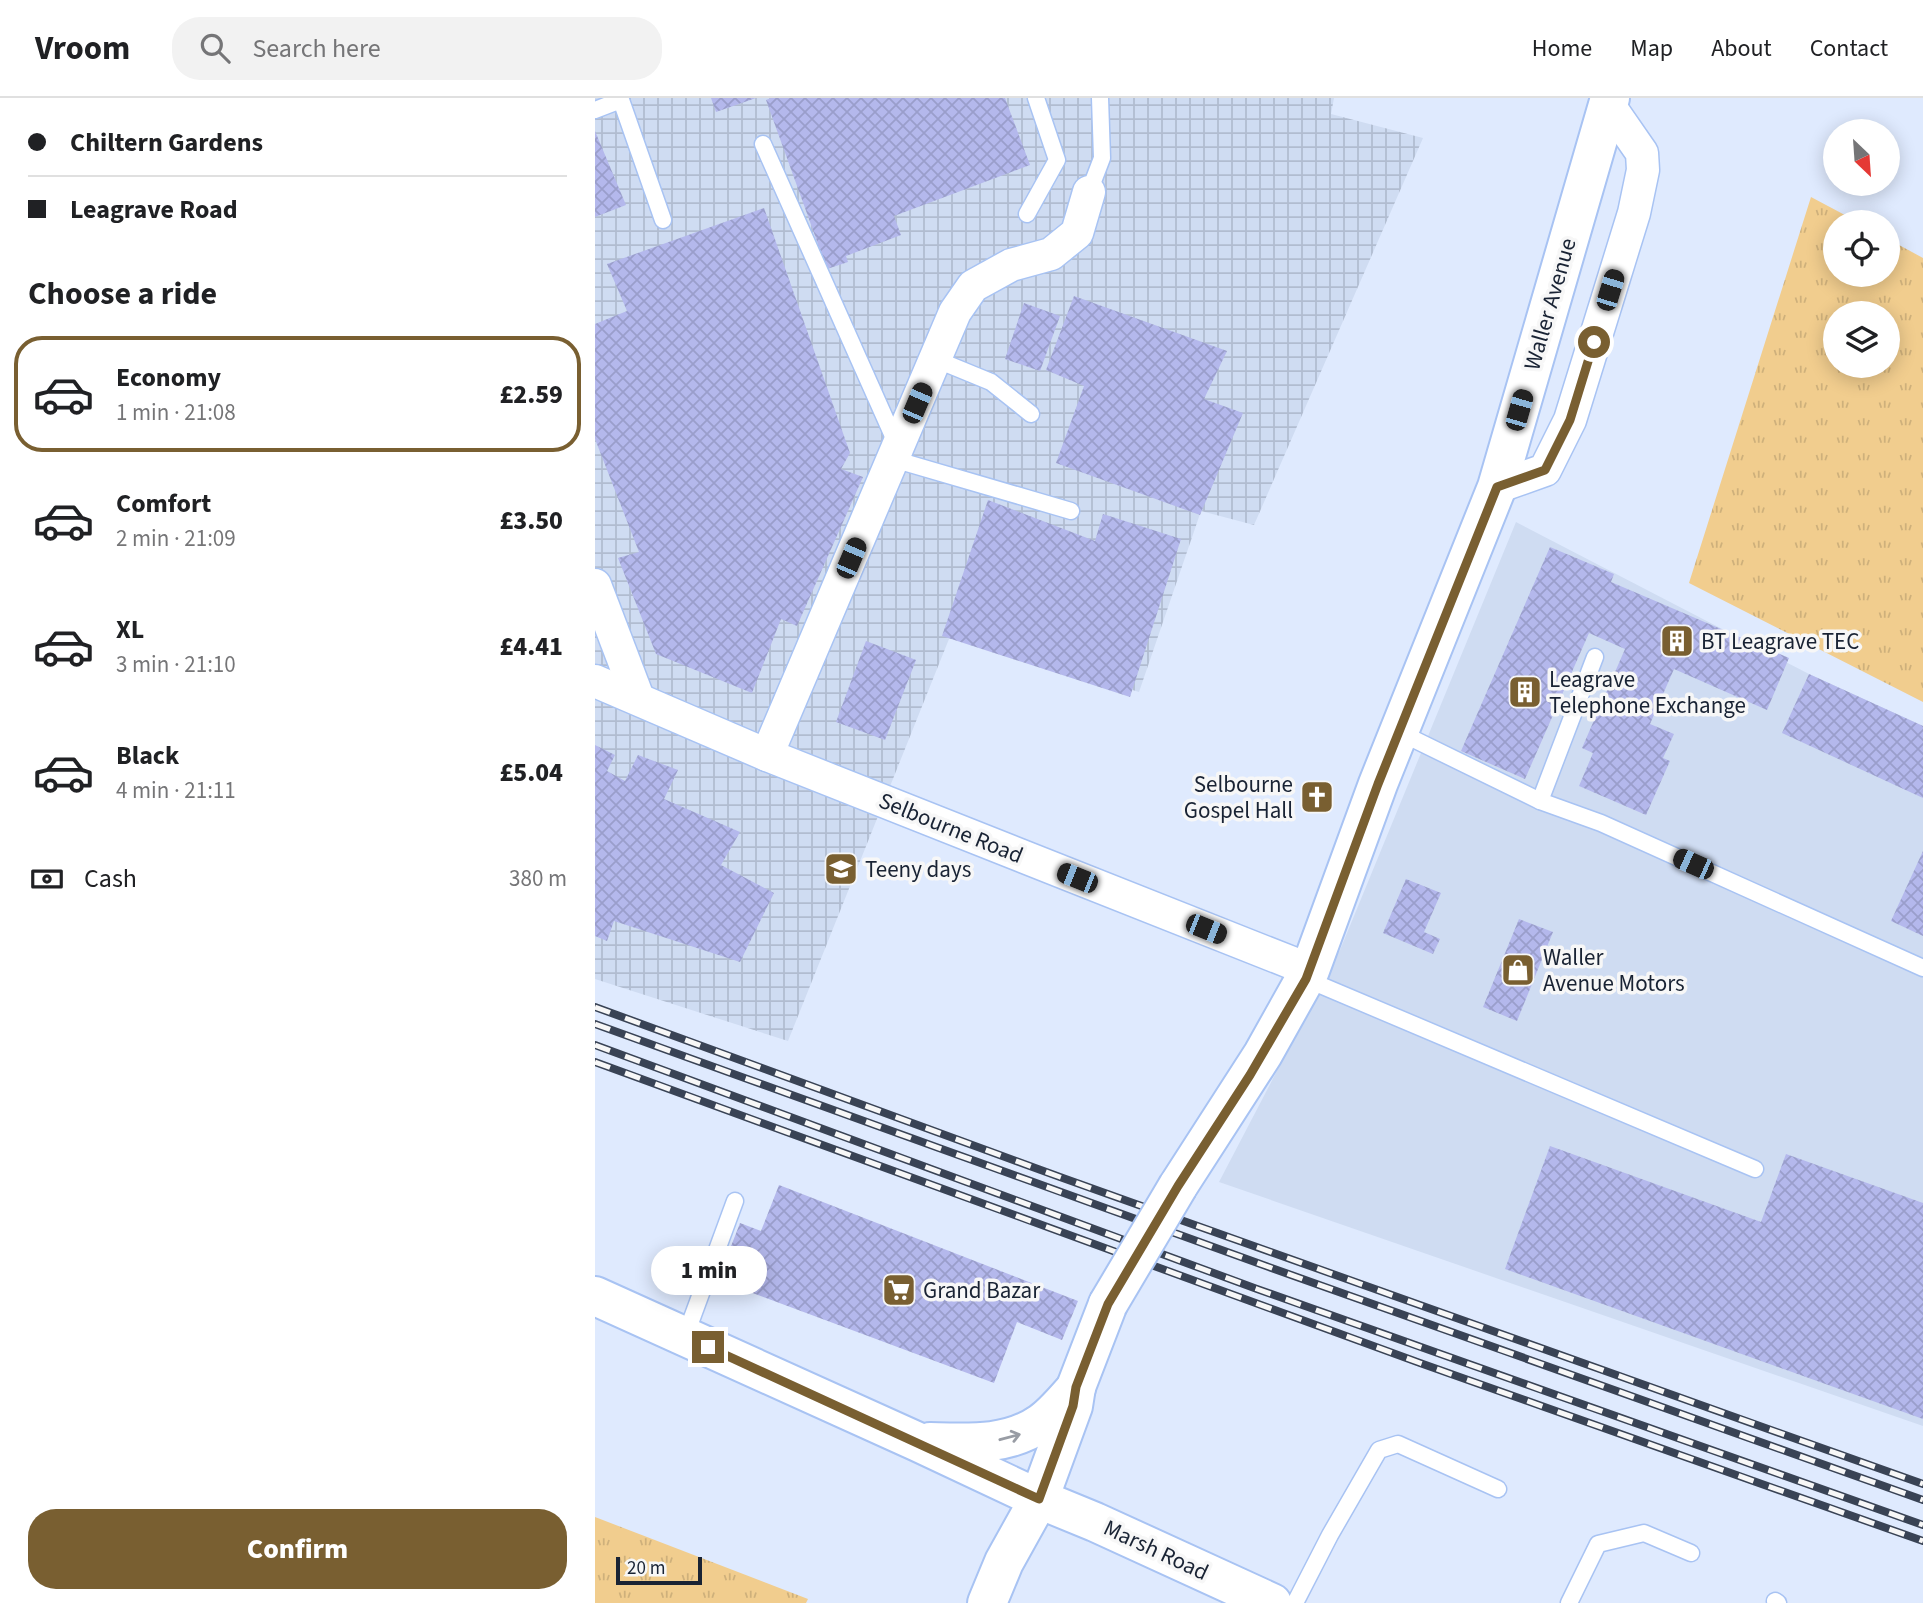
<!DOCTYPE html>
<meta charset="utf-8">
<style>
body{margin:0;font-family:"Source Sans 3",sans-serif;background:#f2f2f2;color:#202124;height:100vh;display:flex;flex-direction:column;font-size:26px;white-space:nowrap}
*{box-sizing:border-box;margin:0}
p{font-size:23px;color:#757577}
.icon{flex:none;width:38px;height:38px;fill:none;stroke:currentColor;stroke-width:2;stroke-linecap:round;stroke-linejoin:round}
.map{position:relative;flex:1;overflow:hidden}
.drawer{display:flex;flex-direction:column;background:#fff;width:595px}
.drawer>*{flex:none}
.banner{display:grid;align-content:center;height:154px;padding:0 28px;background:#fff}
.needle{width:46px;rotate:155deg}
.fabs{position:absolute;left:1228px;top:21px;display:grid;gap:14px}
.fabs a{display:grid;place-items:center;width:77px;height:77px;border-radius:50%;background:#fff;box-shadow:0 4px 18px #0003;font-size:35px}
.scale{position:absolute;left:21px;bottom:18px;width:86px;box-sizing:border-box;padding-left:7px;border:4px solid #192334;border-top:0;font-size:19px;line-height:24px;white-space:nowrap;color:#192334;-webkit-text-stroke:5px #f7f7f7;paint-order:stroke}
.end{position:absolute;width:32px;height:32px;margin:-16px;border:9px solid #795f31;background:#fff;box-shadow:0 0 0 4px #fff}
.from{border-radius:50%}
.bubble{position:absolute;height:49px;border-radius:24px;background:#fff;box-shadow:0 4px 18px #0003;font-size:23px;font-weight:800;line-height:49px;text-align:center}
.car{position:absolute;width:21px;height:42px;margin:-21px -10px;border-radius:9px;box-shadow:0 0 5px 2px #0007;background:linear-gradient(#222 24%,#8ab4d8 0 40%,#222 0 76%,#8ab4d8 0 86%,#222 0)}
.banner b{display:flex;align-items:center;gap:24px;height:66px;font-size:26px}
.banner b+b{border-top:2px solid #e0e0e0}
.banner i{width:18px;height:18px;background:#202124}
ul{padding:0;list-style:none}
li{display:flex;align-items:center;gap:21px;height:116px;margin:0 14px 10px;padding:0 14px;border:4px solid transparent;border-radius:28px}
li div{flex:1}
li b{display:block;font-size:26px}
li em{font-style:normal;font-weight:800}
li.current{border-color:#795f31}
li>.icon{width:63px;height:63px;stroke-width:1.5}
h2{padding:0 28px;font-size:32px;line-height:84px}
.pay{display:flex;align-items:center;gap:18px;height:77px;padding:0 28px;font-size:26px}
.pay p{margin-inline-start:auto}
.primary-button{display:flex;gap:14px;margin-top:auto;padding:14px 28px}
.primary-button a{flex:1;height:80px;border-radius:28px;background:#795f31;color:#fff;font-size:28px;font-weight:800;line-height:80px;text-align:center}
header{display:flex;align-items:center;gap:42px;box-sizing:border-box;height:98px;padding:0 35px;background:#fff;border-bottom:2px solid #e0e0e0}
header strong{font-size:33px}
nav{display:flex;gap:38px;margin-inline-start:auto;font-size:24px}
.search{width:490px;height:63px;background:#f2f2f2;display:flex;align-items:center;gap:18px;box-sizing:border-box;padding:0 24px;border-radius:28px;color:#757577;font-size:26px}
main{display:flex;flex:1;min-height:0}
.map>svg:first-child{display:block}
.built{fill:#cfdcf2}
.industrial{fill:url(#industrial-grid)}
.park{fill:url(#park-tufts);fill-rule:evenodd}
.building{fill:url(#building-cross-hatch)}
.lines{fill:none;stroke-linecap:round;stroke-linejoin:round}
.lane-casing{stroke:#a8c3f3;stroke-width:19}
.street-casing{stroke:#a8c3f3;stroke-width:35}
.secondary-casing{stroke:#a8c3f3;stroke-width:42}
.primary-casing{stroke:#a8c3f3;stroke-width:42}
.lane{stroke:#fff;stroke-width:16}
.street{stroke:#fff;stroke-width:32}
.secondary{stroke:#fff;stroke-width:38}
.primary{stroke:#fff;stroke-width:38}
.rail-casing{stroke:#394355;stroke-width:8}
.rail{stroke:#f7f7f7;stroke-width:5;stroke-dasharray:16;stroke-linecap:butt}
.primary-bridge-casing{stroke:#a8c3f3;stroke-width:42;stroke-linecap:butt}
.primary-bridge{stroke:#fff;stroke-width:38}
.oneway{stroke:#989ca4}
.route{stroke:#795f31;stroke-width:9}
.labels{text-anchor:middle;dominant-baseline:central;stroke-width:7;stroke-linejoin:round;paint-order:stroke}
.street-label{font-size:23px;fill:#192334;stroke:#f7f7f7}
.poi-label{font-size:23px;fill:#192334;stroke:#f7f7f7;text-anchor:start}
</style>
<header>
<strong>Vroom</strong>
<div class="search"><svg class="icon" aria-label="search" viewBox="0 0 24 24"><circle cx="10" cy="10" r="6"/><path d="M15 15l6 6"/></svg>Search here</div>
<nav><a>Home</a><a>Map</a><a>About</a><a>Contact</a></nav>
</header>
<main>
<section class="drawer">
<div class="banner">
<b><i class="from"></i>Chiltern Gardens</b>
<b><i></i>Leagrave Road</b>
</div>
<h2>Choose a ride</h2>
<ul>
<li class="current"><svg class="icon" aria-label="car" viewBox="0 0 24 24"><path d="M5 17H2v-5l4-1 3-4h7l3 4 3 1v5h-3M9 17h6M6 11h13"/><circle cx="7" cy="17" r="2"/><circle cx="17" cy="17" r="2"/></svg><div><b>Economy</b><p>1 min · 21:08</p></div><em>£2.59</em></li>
<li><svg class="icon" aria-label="car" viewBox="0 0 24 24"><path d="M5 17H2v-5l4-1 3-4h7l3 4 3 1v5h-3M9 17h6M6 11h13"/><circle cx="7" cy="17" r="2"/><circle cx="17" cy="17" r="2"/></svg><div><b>Comfort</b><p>2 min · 21:09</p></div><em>£3.50</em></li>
<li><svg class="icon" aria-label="car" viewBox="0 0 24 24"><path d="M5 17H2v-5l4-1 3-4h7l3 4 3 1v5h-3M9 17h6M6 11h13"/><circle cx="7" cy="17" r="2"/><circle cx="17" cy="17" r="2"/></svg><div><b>XL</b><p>3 min · 21:10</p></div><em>£4.41</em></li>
<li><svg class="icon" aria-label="car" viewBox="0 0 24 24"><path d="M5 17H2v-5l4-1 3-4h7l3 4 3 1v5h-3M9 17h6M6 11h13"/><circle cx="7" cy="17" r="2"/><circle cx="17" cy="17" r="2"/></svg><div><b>Black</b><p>4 min · 21:11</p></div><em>£5.04</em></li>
</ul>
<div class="pay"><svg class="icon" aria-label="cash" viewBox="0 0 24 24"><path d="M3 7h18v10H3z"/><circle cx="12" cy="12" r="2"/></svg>Cash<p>380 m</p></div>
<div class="primary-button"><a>Confirm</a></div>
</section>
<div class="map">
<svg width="1328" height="1505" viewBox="0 0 1328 1505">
<defs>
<pattern id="industrial-grid" width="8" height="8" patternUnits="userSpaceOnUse" patternTransform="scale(1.75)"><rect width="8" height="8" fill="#cfdcf2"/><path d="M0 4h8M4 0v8" fill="none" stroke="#b1bcd0"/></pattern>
<pattern id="park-tufts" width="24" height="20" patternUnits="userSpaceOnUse" patternTransform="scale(1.75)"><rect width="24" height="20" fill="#f1cd8e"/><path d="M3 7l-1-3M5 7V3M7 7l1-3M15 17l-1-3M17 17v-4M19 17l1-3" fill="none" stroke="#ceb07b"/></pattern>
<pattern id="building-cross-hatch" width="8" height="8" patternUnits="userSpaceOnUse" patternTransform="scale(1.75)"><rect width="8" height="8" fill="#b4b8ec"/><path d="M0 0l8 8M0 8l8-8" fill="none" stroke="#9a9ecb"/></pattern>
</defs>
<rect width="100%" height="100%" fill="#dfeafe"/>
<polygon class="built" points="921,424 1214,576 1328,628 1328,1328 624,1084 745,852"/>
<polygon class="industrial" points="0,0 739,0 736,16 828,40 659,427 606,413 544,594 356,536 193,943 0,881"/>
<g class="park">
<path d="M1216 99 1263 124H1241V177H1293V141L1328 160V604L1094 485ZM1241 215H1293V268H1241Z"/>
<polygon points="0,1419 213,1501 211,1505 0,1505"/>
</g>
<g class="building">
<polygon points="116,0 161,0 121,14"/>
<polygon points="176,0 410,0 435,67 299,118 306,137 251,158 253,164 232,171 171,2"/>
<polygon points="0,33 31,107 0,119"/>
<polygon points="169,110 255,355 246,371 268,379 202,528 186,521 157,595 61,556 23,460 44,454 0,341 0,226 32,213 12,166"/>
<polygon points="479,198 632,253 609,301 648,315 605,417 461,365 489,288 451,272"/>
<polygon points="429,205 465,218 445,273 410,261"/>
<polygon points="393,402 500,443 508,416 586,441 535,599 347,538"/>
<polygon points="955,449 1019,476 1016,484 1194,560 1172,612 1079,571 1055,626 1079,636 1068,660 1075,663 1051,717 984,688 998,655 987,650 1030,551 994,535 930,681 866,653"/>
<polygon points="271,543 321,562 290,642 241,624"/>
<polygon points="1214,576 1328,628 1328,700 1187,635"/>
<polygon points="0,647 20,657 12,673 30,683 43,657 83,672 69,701 145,734 126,767 179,795 145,864 19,823 12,843 0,838"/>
<polygon points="1328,753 1328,838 1296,823"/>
<polygon points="811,781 846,795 829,834 845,841 838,856 788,835"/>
<polygon points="924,821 958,834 922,923 888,909"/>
<polygon points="955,1048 1166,1124 1191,1056 1328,1105 1328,1321 910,1171"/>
<polygon points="184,1087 483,1203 467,1242 422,1224 399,1285 123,1182 145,1125 166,1133"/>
</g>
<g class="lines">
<defs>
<g id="lane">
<polyline points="0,12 26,2 68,122"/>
<polyline points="168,46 302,347"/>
<polyline points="494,94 507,60 505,0"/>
<polyline points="432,116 462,62 441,0"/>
<polyline points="340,261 396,284 436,316"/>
<polyline points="298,361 476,413"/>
<polyline points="804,634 945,703 1006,725 1328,870"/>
<polyline points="945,703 1000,559"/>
<polyline points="711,881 1160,1071"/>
<polyline points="90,1239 140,1103"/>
<polyline points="1180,1503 1183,1505"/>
<polyline points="700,1505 735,1437 784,1352 803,1346 903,1391"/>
<polyline points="974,1505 1003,1446 1049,1435 1096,1455"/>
</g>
<g id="street">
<polyline points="902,389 950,372 975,322 1039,115 1048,72 1047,55 1013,6"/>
<polyline points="0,487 43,600"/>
<polyline points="0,583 172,657 715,872"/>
<polyline points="172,657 360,214 378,188 416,167 456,156 482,135 494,94"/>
</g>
<polyline id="secondary" points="392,1505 409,1464 444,1401 500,1424 677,1505"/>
<g id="primary">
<polyline points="583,1088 668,956 715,872 783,686 902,389 1015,0"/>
<polyline points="0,1198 323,1344 444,1401 478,1308 481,1289 513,1206"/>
<path d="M335 1344C374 1345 413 1348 446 1325 459 1316 470 1302 481 1290"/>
</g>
</defs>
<use href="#lane" class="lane-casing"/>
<use href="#street" class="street-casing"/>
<use href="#secondary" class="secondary-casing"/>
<use href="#primary" class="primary-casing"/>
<use href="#lane" class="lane"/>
<use href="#street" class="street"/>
<use href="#secondary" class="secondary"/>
<use href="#primary" class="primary"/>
<defs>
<g id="rail">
<polyline points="0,909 465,1079 1328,1386"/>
<polyline points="0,926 671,1168 1328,1402"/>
<polyline points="0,947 662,1191 1328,1427"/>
<polyline points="0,964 825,1265 1328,1443"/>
</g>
</defs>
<use href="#rail" class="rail-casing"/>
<use href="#rail" class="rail"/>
<defs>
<polyline id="primary-bridge" points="513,1206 583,1088"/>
</defs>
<use href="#primary-bridge" class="primary-bridge-casing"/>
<use href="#primary-bridge" class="primary-bridge"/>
</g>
<defs><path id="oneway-shaft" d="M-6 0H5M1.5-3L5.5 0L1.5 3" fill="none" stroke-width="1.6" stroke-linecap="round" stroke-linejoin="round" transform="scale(1.75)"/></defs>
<use class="oneway" href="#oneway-shaft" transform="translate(415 1339) rotate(-15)"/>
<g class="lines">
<polyline class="route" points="113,1249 444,1401 478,1308 481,1289 513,1206 583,1088 655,977 711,881 783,686 902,389 950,372 975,322 999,244"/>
</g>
<defs>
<symbol id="building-square" viewBox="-11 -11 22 22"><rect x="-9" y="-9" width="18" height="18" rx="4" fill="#795f31" stroke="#f7f7f7"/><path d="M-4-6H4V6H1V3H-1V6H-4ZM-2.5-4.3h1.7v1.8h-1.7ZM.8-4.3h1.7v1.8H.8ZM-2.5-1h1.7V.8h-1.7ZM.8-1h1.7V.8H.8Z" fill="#fff"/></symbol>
<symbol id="church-square" viewBox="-11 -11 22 22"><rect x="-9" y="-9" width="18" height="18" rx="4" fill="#795f31" stroke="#f7f7f7"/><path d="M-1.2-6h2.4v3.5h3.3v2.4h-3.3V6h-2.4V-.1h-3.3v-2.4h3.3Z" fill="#fff"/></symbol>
<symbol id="school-square" viewBox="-11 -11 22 22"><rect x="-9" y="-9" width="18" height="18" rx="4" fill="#795f31" stroke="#f7f7f7"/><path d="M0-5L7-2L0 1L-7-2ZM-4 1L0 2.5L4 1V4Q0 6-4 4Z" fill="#fff"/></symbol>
<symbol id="shop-square" viewBox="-11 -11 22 22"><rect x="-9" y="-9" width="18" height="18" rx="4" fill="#795f31" stroke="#f7f7f7"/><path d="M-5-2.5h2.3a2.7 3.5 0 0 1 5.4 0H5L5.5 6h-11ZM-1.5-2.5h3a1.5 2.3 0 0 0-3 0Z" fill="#fff"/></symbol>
<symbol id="supermarket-square" viewBox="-11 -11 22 22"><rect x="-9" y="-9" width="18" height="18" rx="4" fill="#795f31" stroke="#f7f7f7"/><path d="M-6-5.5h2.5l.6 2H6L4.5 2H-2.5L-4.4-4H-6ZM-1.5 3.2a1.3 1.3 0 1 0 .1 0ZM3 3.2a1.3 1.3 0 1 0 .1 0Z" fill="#fff"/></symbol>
</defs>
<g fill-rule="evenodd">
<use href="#building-square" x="1063" y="524" width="38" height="38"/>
<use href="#building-square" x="911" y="575" width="38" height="38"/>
<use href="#church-square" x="703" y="680" width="38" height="38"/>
<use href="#school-square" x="227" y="752" width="38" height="38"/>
<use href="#shop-square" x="904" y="853" width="38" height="38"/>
<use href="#supermarket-square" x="285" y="1173" width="38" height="38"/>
</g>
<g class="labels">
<g class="street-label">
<text transform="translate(955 206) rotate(-74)">Waller Avenue</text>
<text transform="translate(356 730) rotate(22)">Selbourne Road</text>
<text transform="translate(561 1452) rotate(25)">Marsh Road</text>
</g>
<g class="poi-label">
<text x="1106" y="543">BT Leagrave TEC</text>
<text x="954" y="581">Leagrave<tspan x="954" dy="26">Telephone Exchange</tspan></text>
<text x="698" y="686" text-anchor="end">Selbourne<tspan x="698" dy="26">Gospel Hall</tspan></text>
<text x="270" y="771">Teeny days</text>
<text x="948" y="859">Waller<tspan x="948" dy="26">Avenue Motors</tspan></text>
<text x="328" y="1192">Grand Bazar</text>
</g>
</g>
</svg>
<div class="fabs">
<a><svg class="needle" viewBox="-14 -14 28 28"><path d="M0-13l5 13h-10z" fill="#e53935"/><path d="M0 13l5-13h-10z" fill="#757577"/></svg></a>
<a><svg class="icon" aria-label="locate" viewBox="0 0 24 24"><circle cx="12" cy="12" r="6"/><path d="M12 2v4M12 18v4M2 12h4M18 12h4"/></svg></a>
<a><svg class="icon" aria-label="layers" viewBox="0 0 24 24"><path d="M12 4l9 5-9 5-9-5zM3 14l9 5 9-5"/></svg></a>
</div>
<div class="scale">20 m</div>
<i class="end from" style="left:999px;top:244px"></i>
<i class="end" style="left:113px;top:1249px"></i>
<div class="bubble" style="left:56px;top:1148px;width:116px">1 min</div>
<i class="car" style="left:1015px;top:192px;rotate:17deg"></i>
<i class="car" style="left:322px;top:305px;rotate:23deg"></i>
<i class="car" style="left:924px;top:312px;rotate:16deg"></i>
<i class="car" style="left:256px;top:460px;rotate:23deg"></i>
<i class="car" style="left:1098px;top:766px;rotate:294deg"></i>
<i class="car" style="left:482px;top:780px;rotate:292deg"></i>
<i class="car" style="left:611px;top:831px;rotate:112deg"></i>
</div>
</main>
